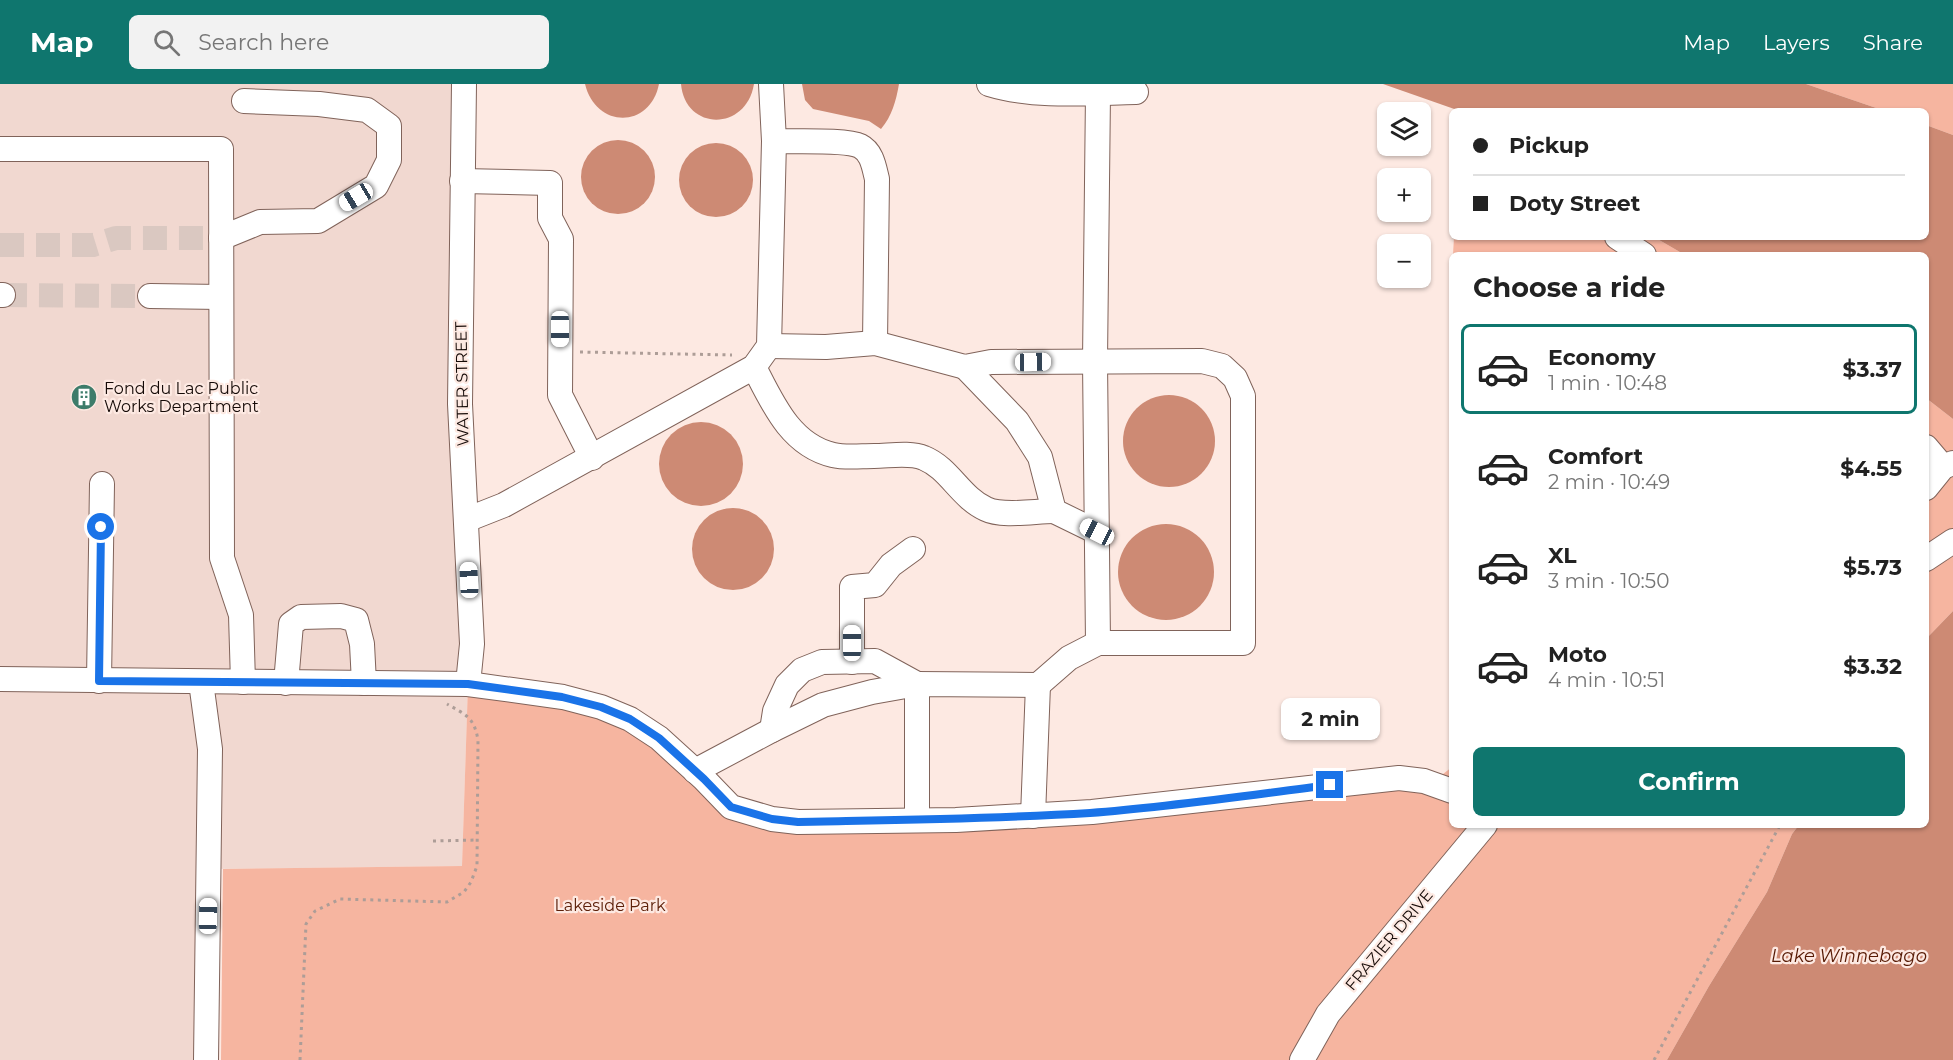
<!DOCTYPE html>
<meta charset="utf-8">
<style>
body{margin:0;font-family:Montserrat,sans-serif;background:#f2f2f2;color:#222;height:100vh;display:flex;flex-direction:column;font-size:22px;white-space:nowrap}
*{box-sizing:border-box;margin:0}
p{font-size:20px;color:#767676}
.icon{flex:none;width:33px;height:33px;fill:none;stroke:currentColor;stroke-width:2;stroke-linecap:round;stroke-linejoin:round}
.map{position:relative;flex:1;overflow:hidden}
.panel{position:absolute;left:1449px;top:168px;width:480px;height:576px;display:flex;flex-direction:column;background:#fff;border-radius:9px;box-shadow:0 2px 4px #0004}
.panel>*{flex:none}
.top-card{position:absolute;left:1449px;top:24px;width:480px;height:132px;border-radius:9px;box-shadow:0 2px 4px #0004;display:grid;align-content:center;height:132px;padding:0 24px;background:#fff}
.buttons{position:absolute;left:1377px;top:18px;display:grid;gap:12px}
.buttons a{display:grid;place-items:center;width:54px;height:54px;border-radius:9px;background:#fff;box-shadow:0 2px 4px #0004;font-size:30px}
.end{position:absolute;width:27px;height:27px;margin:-14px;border:8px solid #1a73e8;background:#fff;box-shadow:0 0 0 3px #fff}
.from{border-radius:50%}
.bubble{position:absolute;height:42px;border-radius:9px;background:#fff;box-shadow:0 2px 4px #0004;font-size:20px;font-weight:700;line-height:42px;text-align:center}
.car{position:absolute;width:18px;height:36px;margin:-18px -9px;border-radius:8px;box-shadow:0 0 4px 2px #0007;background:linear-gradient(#fff 24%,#345 0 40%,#fff 0 76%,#345 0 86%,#fff 0)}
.top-card b{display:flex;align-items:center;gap:21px;height:57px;font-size:22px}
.top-card b+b{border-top:2px solid #e0e0e0}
.top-card i{width:15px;height:15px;background:#222}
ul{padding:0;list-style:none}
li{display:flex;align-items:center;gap:18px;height:90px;margin:0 12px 9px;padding:0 12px;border:3px solid transparent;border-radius:9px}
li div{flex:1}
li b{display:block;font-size:22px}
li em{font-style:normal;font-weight:700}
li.on{border-color:#0f766e}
li>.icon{width:54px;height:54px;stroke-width:1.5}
h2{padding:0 24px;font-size:27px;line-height:72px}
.button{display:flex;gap:12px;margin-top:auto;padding:12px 24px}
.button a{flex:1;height:69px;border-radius:9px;background:#0f766e;color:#fff;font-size:24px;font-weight:700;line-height:69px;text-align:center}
header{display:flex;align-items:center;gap:36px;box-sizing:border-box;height:84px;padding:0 30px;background:#0f766e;color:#fff}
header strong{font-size:28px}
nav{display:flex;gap:33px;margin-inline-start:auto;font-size:21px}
.search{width:420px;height:54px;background:#f2f2f2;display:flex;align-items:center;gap:15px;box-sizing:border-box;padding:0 21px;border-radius:9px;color:#767676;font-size:22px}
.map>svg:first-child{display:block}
.built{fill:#f1d8d0}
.green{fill:#f6b5a0}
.water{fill:#cd8a74}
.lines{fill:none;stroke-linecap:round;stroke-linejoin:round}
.minor-tunnel{stroke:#dac8c1;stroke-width:24;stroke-dasharray:24 12;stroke-linecap:butt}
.minor-casing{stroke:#80635a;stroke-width:26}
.path{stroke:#ad9d97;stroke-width:3;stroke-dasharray:3 4.5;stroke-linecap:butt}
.minor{stroke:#fff;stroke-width:24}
.route{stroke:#1a73e8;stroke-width:8}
.labels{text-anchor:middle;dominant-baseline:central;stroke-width:4.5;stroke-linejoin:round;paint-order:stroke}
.street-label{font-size:16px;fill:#150a07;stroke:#fde9e2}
.poi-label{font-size:16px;fill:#150a07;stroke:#fde9e2;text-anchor:start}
.park-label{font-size:16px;fill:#5d2009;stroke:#fde9e2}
.water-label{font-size:18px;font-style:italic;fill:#571a04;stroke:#fde9e2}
</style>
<header>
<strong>Map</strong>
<div class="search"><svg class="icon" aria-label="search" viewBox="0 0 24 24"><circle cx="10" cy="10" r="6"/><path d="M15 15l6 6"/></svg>Search here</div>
<nav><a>Map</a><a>Layers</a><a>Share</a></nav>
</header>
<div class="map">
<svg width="1953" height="976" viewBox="0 0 1953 976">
<rect width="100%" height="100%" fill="#fde9e2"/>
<polygon class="built" points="0,0 464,0 468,600 462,782 209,785 206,976 0,976"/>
<g class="green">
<polygon points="1806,0 1953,0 1953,51 1926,41 1926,27 1885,27"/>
<polygon points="1454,153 1654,153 1685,171 1453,171"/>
<polygon points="1926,314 1953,335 1953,527 1926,555"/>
<polygon points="468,600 601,623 704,695 772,735 1436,702 1443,690 1452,683 1452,741 1799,741 1792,750 1767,808 1709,902 1667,976 221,976 223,785 462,782"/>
</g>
<g class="water">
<path d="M585 0H659C650 45 596 45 585 0Z"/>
<path d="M681 0H754C746 48 685 47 681 0Z"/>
<path d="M802 0H899C896 17 892 32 881 45L869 37 813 25 805 16Z"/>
<polygon points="1383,0 1806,0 1885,27 1460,27"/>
<polygon points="1926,41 1953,51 1953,335 1926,314 1926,171 1685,171 1654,153 1926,153"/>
<circle cx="618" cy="93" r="37"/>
<circle cx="716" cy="96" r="37"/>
<circle cx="1169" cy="357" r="46"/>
<circle cx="701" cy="380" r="42"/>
<circle cx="733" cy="465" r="41"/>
<circle cx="1166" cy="488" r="48"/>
<polygon points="1953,527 1953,976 1667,976 1709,902 1767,808 1792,750 1799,741 1926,741 1926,555"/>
</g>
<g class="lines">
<g class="minor-tunnel">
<polyline points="0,161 93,161 116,154 221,154"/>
<polyline points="3,211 150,212"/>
</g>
<defs>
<g id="minor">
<polyline points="464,0 460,320 472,560 468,600"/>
<path d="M989 0C1035 14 1089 9 1136 8"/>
<path d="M774 57C793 58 846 55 860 62 872 68 874 83 877 95L875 259"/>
<polyline points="0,65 221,65 222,474 241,531 243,598"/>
<polyline points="462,97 550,99 550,134 561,155 560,311 592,374"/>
<polyline points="1617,153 1644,171"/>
<polyline points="221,154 260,138 318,137 376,102 389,76 389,42 367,26 319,20 244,17"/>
<polyline points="0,211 3,211"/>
<polyline points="150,212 221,213"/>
<path d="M754 283C772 318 790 361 833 371 845 374 861 372 874 372 889 372 910 368 924 374 949 384 961 414 986 425 1002 433 1035 427 1054 427"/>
<polyline points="965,283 1017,337 1040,373 1054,427 1097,448"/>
<polyline points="1926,363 1943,383"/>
<polyline points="1926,404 1943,383 1953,379"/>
<polyline points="466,436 504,421 754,283 769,262 774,57 771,0"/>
<polyline points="1926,475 1953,457"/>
<polyline points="1098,559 1095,277 1098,9"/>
<polyline points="852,578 852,503 875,501 891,481 913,465"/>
<polyline points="0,595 468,600 563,613 601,623 630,635 659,654 704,695 731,723 772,735 798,738 956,736 1092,728 1399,694 1424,697 1452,707"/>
<polyline points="99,597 102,400"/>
<polyline points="201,598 210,665 206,976"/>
<polyline points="286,599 291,540 301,533 341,532 356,536 362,560 364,599"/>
<polyline points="772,646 775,627 787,601 802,586 822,578 875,577 917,600 917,736"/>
<polyline points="695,687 772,646 823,621 872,608 917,600 1038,601 1069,574 1098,559 1243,559 1243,312 1235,294 1222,282 1202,277 991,278 965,283 875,259 826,263 769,262"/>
<polyline points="1033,732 1038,601"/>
<polyline points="1302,976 1328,930 1485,741"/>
</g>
</defs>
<use href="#minor" class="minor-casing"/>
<g class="path">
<polyline points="580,268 732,271"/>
<polyline points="433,757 477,756"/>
<path d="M300 976 306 840 315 827 340 815 447 818 464 808 471 798 477 782 478 656C474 633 466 631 447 620"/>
<polyline points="1654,976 1780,741"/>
</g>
<use href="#minor" class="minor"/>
</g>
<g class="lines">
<path class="route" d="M101 443 99 597 468 600 562 613 601 623 630 635 659 654 704 695 731 723 772 735 798 738C896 736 993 735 1090 729 1170 723 1250 711 1330 701"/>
</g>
<defs>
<symbol id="building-disc" viewBox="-11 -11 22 22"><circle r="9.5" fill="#3d7c6a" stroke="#fde9e2"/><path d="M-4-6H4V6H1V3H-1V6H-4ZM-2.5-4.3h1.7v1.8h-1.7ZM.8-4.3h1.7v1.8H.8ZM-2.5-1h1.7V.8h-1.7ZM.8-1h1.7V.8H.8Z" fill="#fff"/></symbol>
</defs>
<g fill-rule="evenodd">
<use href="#building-disc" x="69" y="298" width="30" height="30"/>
</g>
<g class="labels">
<g class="street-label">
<text transform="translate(462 300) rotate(-91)">WATER STREET</text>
<text transform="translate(1389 856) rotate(-50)">FRAZIER DRIVE</text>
</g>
<g class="poi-label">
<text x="104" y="304">Fond du Lac Public<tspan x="104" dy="18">Works Department</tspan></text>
</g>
<g class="park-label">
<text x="610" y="821">Lakeside Park</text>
</g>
<g class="water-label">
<text x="1849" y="872">Lake Winnebago</text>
</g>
</g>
</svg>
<div class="buttons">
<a><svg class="icon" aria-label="layers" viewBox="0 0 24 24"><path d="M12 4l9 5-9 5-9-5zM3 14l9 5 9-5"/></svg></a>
<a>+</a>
<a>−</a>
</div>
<i class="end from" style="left:101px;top:443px"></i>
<i class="end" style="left:1330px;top:701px"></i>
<div class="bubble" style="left:1281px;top:614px;width:99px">2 min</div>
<i class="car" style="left:356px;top:113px;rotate:239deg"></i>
<i class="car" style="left:560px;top:245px;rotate:180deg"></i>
<i class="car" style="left:1033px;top:278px;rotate:89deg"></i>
<i class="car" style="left:1097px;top:448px;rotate:297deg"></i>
<i class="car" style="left:469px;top:496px;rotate:357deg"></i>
<i class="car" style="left:852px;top:559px;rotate:0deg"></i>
<i class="car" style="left:208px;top:832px;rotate:1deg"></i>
<div class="top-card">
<b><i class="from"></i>Pickup</b>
<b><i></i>Doty Street</b>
</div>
<section class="panel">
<h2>Choose a ride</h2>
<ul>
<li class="on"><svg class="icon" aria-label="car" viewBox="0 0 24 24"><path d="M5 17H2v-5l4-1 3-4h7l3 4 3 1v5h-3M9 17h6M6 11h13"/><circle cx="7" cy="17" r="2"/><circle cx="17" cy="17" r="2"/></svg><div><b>Economy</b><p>1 min · 10:48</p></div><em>$3.37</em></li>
<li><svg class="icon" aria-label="car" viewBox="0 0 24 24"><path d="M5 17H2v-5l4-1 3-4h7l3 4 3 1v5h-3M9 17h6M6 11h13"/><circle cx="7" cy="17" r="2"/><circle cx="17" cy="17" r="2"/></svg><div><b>Comfort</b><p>2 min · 10:49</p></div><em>$4.55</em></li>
<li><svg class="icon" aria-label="car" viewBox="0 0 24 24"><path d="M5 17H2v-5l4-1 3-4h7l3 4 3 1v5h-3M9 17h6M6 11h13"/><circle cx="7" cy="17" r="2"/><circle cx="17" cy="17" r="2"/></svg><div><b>XL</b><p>3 min · 10:50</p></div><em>$5.73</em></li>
<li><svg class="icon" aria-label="car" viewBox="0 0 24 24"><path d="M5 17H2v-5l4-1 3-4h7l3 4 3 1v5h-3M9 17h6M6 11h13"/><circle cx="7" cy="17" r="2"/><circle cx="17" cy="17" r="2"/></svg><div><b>Moto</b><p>4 min · 10:51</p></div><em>$3.32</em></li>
</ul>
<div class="button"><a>Confirm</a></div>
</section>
</div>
